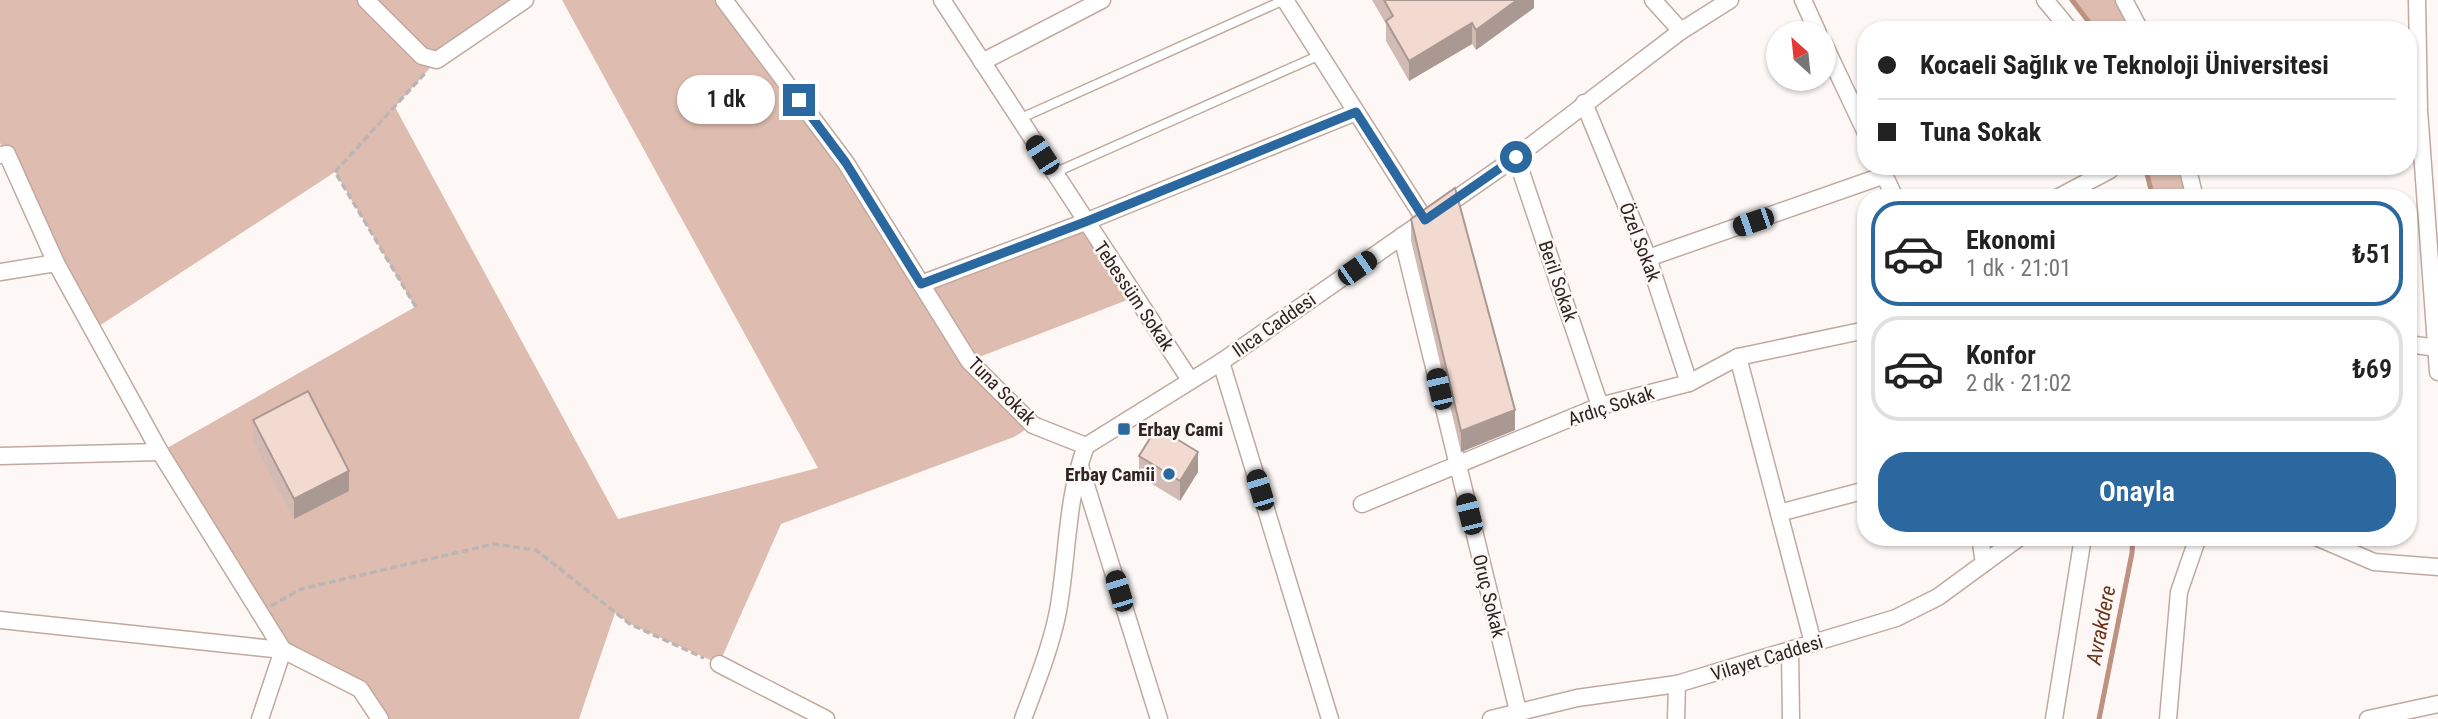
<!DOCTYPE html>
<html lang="tr">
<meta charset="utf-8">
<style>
body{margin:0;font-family:"Roboto Condensed",sans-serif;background:#f2f2f2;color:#222;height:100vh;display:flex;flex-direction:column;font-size:26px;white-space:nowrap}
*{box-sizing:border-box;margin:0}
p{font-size:23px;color:#767676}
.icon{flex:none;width:38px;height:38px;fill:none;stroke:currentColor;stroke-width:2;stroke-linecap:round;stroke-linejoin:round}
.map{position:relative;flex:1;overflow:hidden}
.panel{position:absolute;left:1857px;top:189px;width:560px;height:357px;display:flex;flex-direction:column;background:#fff;border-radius:28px;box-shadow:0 2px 5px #0004}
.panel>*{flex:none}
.banner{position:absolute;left:1857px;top:21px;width:560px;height:154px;border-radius:28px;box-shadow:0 2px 5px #0004;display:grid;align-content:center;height:154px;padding:0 21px;background:#fff}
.needle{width:46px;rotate:333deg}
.buttons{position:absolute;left:1766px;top:21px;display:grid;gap:14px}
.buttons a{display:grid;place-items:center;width:70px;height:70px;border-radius:50%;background:#fff;box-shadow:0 2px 5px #0004;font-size:35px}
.end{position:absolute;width:32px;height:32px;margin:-16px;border:9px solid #2a689f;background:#fff;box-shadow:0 0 0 4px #fff}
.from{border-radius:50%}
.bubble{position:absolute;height:49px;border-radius:24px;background:#fff;box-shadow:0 2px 5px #0004;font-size:23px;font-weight:600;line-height:49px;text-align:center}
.car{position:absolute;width:21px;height:42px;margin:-21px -10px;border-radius:9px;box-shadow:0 0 5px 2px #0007;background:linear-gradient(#222 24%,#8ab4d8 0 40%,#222 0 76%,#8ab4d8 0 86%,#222 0)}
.banner b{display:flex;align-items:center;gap:24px;height:66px;font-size:26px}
.banner b+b{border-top:2px solid #e0e0e0}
.banner i{width:18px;height:18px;background:#222}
ul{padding:12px 0 0;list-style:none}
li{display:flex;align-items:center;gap:21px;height:105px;margin:0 14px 10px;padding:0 7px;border:4px solid #e0e0e0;border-radius:28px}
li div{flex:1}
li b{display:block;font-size:26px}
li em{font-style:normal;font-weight:600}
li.selected{border-color:#2a689f}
li>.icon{width:63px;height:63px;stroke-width:1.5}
.cta{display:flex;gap:14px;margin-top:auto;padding:14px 21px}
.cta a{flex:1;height:80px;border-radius:28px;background:#2a689f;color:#fff;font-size:28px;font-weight:600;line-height:80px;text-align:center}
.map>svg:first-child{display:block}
.green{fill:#debdb0}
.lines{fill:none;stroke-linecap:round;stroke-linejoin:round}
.stream{stroke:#bd9281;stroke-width:5}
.lane-casing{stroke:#c0a9a0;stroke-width:11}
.street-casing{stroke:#c0a9a0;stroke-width:19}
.path{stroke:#bbb5b3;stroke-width:3.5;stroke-dasharray:7 3.5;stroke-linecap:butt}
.lane{stroke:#fff;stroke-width:8}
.street{stroke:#fff;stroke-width:16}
.wall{fill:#d1bbb4}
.shaded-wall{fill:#aa9992}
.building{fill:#f3dad1;stroke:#aa9992;stroke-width:2}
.route{stroke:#2a689f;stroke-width:9}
.poi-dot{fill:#2a689f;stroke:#fdf8f6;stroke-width:2.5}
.labels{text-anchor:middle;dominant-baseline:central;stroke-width:5;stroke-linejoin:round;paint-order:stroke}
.street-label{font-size:19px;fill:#2e2522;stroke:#fdf8f6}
.poi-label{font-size:19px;font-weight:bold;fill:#2e2522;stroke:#fdf8f6;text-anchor:start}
.water-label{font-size:21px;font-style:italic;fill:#6b331b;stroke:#fdf8f6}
</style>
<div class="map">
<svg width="2438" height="719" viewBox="0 0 2438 719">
<rect width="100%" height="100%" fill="#fdf8f6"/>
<g class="green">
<polygon points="0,0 525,0 437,60 395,107 618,519 818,468 562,0 724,0 921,284 1085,222 1135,297 969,361 1033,425 1014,437 781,524 719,664 630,624 615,613 579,719 380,719 360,689 283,650 160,452 415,307 335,172 93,330 0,143"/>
<polygon points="2072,0 2124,0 2140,30 2095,30"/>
<polygon points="2145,166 2187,166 2195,198 2153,198"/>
</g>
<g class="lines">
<g class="stream">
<polyline points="2072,0 2095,30"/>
<polyline points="2145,166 2153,198"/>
<polyline points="2099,719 2132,553 2133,537"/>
</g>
<defs>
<g id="lane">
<polyline points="1019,119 1284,0"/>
<polyline points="1054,173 1320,55"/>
</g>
<g id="street">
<polyline points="366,0 422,56 437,60 525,0"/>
<polyline points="724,0 846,163 969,361 1033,425 1086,446"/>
<polyline points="942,0 1190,380"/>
<polyline points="1285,0 1425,220"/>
<polyline points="1653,0 1681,31"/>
<polyline points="1803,0 1818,33"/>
<polyline points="2045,0 2070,30"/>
<polyline points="2124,0 2140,30"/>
<polyline points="2417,0 2419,110 2438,372"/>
<polyline points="1824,44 1866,133"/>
<polyline points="982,62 1102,0"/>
<polyline points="1584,103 1648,258 1689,383"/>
<polyline points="0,155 7,154 56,263 160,452 283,650 260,719"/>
<polyline points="1516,157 1600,406"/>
<polyline points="2187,166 2195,198"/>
<polyline points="1881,168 1895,198"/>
<polyline points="2057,198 2110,170 2109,166"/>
<polyline points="1402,236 1518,711"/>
<polyline points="1648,258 1885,175"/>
<polyline points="0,272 56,263"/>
<polyline points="921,284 1085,222 1356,112"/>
<polyline points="2408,344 2437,348"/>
<polyline points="1738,357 1813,643"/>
<polyline points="1221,362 1330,719"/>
<polyline points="1086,446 1221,362 1516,157 1681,31 1730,0"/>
<polyline points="0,456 160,452"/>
<polyline points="1080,466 1159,719"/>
<polyline points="1362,504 1600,406 1689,383 1738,357 1866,330"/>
<polyline points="1779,513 1866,490"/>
<polyline points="1980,537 1984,563"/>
<polyline points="2316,537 2374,562 2438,567"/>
<polyline points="0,620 283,650 360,689 380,719"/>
<polyline points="1790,650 1791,719"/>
<polyline points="719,664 826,719"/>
<path d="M1023 719C1036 684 1051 647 1058 611 1068 556 1066 498 1086 446"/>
<polyline points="1491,719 1577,698 1677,684 1896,618 1938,597 2020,537"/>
<polyline points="1676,719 1677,684"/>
<polyline points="2054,719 2083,537"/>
<polyline points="2168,719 2179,592 2198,537"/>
<polyline points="2368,719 2438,704"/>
</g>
</defs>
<use href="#lane" class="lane-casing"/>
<use href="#street" class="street-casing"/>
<g class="path">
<polyline points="416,307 335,172 426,72"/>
<polyline points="271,606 301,589 494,544 536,550 630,624 704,658"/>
</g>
<use href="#lane" class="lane"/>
<use href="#street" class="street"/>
</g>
<g class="wall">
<polygon points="1372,0 1534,0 1534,8 1476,50 1472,44 1409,81 1386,41 1386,24"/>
<polygon points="1411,219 1515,430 1461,452 1411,240"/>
<polygon points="253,420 349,491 294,519 253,440"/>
<polygon points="1139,456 1198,472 1180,501 1139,476"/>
</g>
<g class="shaded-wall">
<polygon points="1517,0 1534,0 1534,8 1476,50 1476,30"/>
<polygon points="1472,23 1472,44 1409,81 1409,61"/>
<polygon points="1515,410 1515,430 1461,452 1461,431"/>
<polygon points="1198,452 1198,472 1180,501 1180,481"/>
<polygon points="349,471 349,491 294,519 294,499"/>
</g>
<g class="building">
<polygon points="1384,0 1517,0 1476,30 1472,23 1409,61 1386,21 1393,16"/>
<polygon points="1455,188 1515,410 1461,431 1411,219"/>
<polygon points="308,391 349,471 294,499 253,420"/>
<polygon points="1157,427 1198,452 1180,481 1139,456"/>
</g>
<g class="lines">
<polyline class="route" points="799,100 846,163 921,284 1085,222 1356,112 1425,220 1516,157"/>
</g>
<g class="poi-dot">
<rect x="1117" y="422" width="14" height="14" rx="3.5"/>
<circle cx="1169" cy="474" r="7"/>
</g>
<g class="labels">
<g class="street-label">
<text transform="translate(1640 242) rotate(69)">Özel Sokak</text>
<text transform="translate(1558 281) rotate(71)">Beril Sokak</text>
<text transform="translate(1134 296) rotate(56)">Tebessüm Sokak</text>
<text transform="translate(1274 325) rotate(-35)">Ilıca Caddesi</text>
<text transform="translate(1002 391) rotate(45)">Tuna Sokak</text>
<text transform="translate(1611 406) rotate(-18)">Ardıç Sokak</text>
<text transform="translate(1489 596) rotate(76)">Oruç Sokak</text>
<text transform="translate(1767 658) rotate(-17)">Vilayet Caddesi</text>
</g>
<g class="poi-label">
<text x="1138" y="429">Erbay Cami</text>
<text x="1155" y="474" text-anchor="end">Erbay Camii</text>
</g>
<g class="water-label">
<text transform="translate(2101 625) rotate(-79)">Avrakdere</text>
</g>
</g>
</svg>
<div class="buttons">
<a><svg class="needle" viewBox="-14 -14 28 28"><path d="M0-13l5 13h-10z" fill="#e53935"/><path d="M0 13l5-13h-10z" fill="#767676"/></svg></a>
</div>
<i class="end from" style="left:1516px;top:157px"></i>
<i class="end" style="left:799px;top:100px"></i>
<div class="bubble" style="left:677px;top:75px;width:98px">1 dk</div>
<i class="car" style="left:1042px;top:155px;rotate:327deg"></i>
<i class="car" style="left:1753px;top:222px;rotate:251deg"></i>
<i class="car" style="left:1357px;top:268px;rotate:55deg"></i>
<i class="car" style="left:1439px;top:389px;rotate:347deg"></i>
<i class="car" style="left:1260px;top:490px;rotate:343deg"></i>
<i class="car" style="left:1469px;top:514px;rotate:346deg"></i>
<i class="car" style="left:1119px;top:591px;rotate:343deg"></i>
<div class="banner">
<b><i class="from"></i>Kocaeli Sağlık ve Teknoloji Üniversitesi</b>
<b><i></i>Tuna Sokak</b>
</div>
<section class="panel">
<ul>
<li class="selected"><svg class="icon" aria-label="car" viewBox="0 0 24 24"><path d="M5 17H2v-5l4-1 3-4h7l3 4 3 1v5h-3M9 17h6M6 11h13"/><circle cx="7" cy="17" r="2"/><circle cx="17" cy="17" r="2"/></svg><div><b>Ekonomi</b><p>1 dk · 21:01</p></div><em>₺51</em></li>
<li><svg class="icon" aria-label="car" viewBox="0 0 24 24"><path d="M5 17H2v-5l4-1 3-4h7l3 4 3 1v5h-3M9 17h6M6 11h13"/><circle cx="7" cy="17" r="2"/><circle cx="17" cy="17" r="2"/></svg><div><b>Konfor</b><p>2 dk · 21:02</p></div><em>₺69</em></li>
</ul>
<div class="cta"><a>Onayla</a></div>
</section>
</div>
